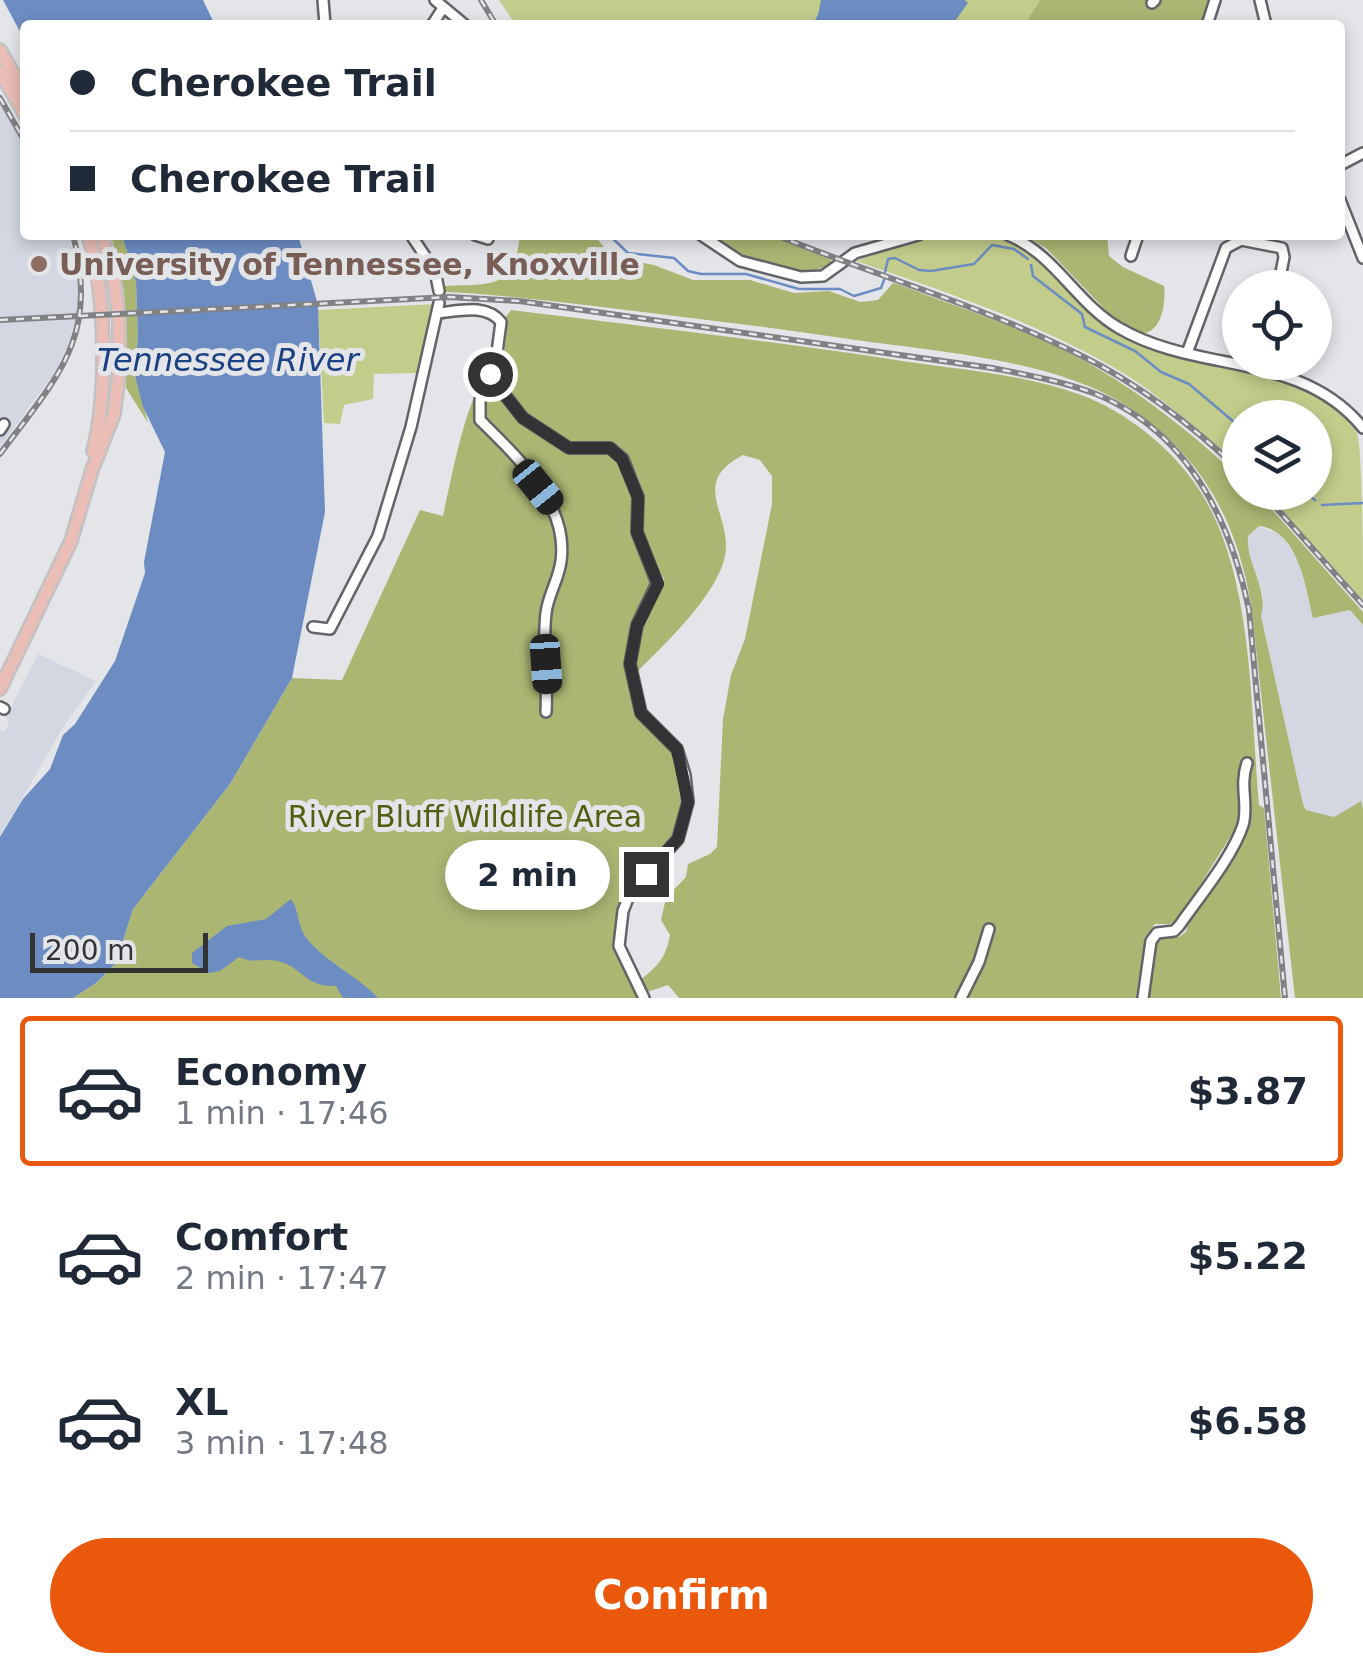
<!DOCTYPE html>
<meta charset="utf-8">
<style>
body{margin:0;font-family:"DejaVu Sans",sans-serif;background:#f6f6f7;color:#1f2937;height:100vh;display:flex;flex-direction:column;font-size:38px;white-space:nowrap}
*{box-sizing:border-box;margin:0}
p{font-size:32px;color:#747a83}
.icon{flex:none;width:55px;height:55px;fill:none;stroke:currentColor;stroke-width:2;stroke-linecap:round;stroke-linejoin:round}
.map{position:relative;height:998px;overflow:hidden}
.side{display:flex;flex-direction:column;background:#fff;flex:1}
.side>*{flex:none}
.top-card{position:absolute;left:20px;top:20px;width:1325px;height:220px;border-radius:10px;box-shadow:0 5px 15px #0003;display:grid;align-content:center;height:220px;padding:0 50px;background:#fff}
.fabs{position:absolute;left:1222px;top:270px;display:grid;gap:20px}
.fabs a{display:grid;place-items:center;width:110px;height:110px;border-radius:50%;background:#fff;box-shadow:0 5px 15px #0003;font-size:50px}
.scale{position:absolute;left:30px;bottom:25px;width:178px;box-sizing:border-box;padding-left:10px;border:5px solid #323334;border-top:0;font-size:28px;line-height:35px;white-space:nowrap;color:#323334;-webkit-text-stroke:8px #e3e5e9;paint-order:stroke}
.end{position:absolute;width:45px;height:45px;margin:-22px;border:12px solid #323334;background:#fff;box-shadow:0 0 0 5px #fff}
.from{border-radius:50%}
.bubble{position:absolute;height:70px;border-radius:35px;background:#fff;box-shadow:0 5px 15px #0003;font-size:32px;font-weight:600;line-height:70px;text-align:center}
.car{position:absolute;width:30px;height:60px;margin:-30px -15px;border-radius:12px;box-shadow:0 0 8px 2px #0007;background:linear-gradient(#222 24%,#8ab4d8 0 40%,#222 0 76%,#8ab4d8 0 86%,#222 0)}
.top-card b{display:flex;align-items:center;gap:35px;height:95px;font-size:38px}
.top-card b+b{border-top:2px solid #e0e1e3}
.top-card i{width:25px;height:25px;background:#1f2937}
ul{padding:18px 0 0;list-style:none}
li{display:flex;align-items:center;gap:30px;height:150px;margin:0 20px 15px;padding:0 30px;border:5px solid transparent;border-radius:10px}
li div{flex:1}
li b{display:block;font-size:38px}
li em{font-style:normal;font-weight:600}
li.selected{border-color:#ea580c}
li>.icon{width:90px;height:90px;stroke-width:1.5}
.button{display:flex;gap:20px;margin-top:auto;padding:20px 50px}
.button a{flex:1;height:115px;border-radius:60px;background:#ea580c;color:#fff;font-size:40px;font-weight:600;line-height:115px;text-align:center}
.map>svg:first-child{display:block}
.built{fill:#d2d7e2}
.green{fill:#c2cc8b}
.forest{fill:#acb673}
.water{fill:#6c8cc2}
.lines{fill:none;stroke-linecap:round;stroke-linejoin:round}
.stream{stroke:#6c8cc2;stroke-width:2.5}
.minor-casing{stroke:#626467;stroke-width:14}
.major-casing{stroke:#c2c2c2;stroke-width:16}
.minor{stroke:#fff;stroke-width:9}
.major{stroke:#eabdb6;stroke-width:11}
.rail-casing{stroke:#808184;stroke-width:6}
.rail{stroke:#e3e5e9;stroke-width:2.5;stroke-dasharray:8;stroke-linecap:butt}
.route{stroke:#323334;stroke-width:12}
.education-dot{fill:#8d6e63;stroke:#e3e5e9;stroke-width:4}
.labels{text-anchor:middle;dominant-baseline:central;stroke-width:10;stroke-linejoin:round;paint-order:stroke}
.education-label{font-size:30px;font-weight:bold;fill:#785e54;stroke:#e3e5e9;text-anchor:start}
.park-label{font-size:30px;fill:#555d11;stroke:#e3e5e9}
.water-label{font-size:32px;font-style:italic;fill:#1b4083;stroke:#e3e5e9}
</style>
<div class="map">
<svg width="1363" height="998" viewBox="0 0 1363 998">
<rect width="100%" height="100%" fill="#e3e5e9"/>
<g class="built">
<polygon points="0,103 25,148 25,235 69,235 80,279 78,309 70,340 55,372 0,447"/>
<polygon points="1259,526 1282,536 1298,560 1314,618 1350,610 1363,625 1363,809 1360,801 1334,817 1306,810 1303,804 1261,615 1263,594 1253,570 1248,544 1248,536"/>
<polygon points="38,654 96,681 62,729 0,837 0,730 5,731 9,725 6,717"/>
</g>
<g class="green">
<polygon points="499,0 1040,0 1024,25 516,25"/>
<path d="M943 235C960 235 980 233 997 236 1053 250 1073 309 1121 335 1194 373 1309 363 1357 433 1363 453 1363 569 1363 600L1266 493 1315 492V418H1240V468C1200 432 1160 394 1113 367 1033 321 943 291 856 261L908 242Z"/>
<polygon points="436,304 419,373 374,374 373,399 344,405 340,424 324,423 318,310"/>
</g>
<g class="forest">
<polygon points="1040,0 1212,0 1204,25 1024,25"/>
<polygon points="111,235 122,235 136,282 138,337 134,372 148,423 126,388 124,292"/>
<path d="M520 235H594L605 248 623 259 654 265 693 280H750L794 293 829 291 860 302 878 300 893 283 900 285C950 304 1002 321 1051 344 1122 377 1183 425 1240 478V492L1259 495 1363 612V625L1350 610 1313 618C1305 586 1299 531 1259 526L1248 536C1246 564 1269 590 1261 616L1303 804 1306 810 1334 817 1361 801 1363 809V998H1295L1251 604C1236 518 1201 455 1127 406 1054 358 928 351 842 338 762 326 682 317 602 307 549 301 497 294 444 292V286C491 283 514 291 520 235Z"/>
<path d="M709 235H771L830 258 832 264C791 284 744 257 709 235Z"/>
<path d="M1025 235H1107L1109 256 1123 267 1164 286C1166 302 1162 337 1138 333 1130 332 1121 323 1114 319L1047 249Z"/>
<path d="M511 310C642 326 772 341 902 361 962 370 1024 374 1081 395 1125 411 1172 448 1198 488 1254 571 1250 707 1259 805L1264 808 1281 998H1148L1154 942 1163 936 1179 937 1186 932 1189 920 1245 828 1248 816 1235 829 1179 919 1170 924H1155L1145 937 1136 998H679L668 985 647 992 639 981C658 966 666 958 670 935L661 920 666 898 686 877 688 864 710 854 717 847 723 719 731 675 745 639 772 504V476L760 460 743 455C688 484 733 514 725 556 717 595 665 644 637 672 630 636 656 612 664 579 654 562 642 542 642 522 641 514 645 506 644 498 642 484 634 466 626 455 612 432 589 450 569 443 551 436 514 404 506 386 497 362 511 342 505 318Z"/>
<path d="M490 372 498 392 505 395 523 418 569 448 593 449 619 455 638 497 637 517 657 583 637 626 630 664 641 713 673 743 685 775 684 826 631 891 619 940 640 998H73L96 983 116 963 133 909 230 784 292 678 342 680 420 510 443 516C451 482 466 393 490 372Z"/>
</g>
<g class="water">
<polygon points="3,0 203,0 215,25 25,25 25,41"/>
<polygon points="821,0 965,0 968,3 952,25 812,25 818,15"/>
<polygon points="122,235 298,235 318,305 325,512 292,678 230,784 133,909 116,963 96,983 73,998 0,998 0,837 23,799 50,769 63,735 75,724 115,661 145,573 144,562 165,452 143,407 134,372 138,337 136,282"/>
<path d="M291 899C299 910 297 924 305 936 324 962 357 975 378 998H343L336 986C304 987 304 968 278 961 264 958 252 964 239 957L220 971 209 973 192 963V953L227 926 266 919Z"/>
</g>
<g class="lines">
<g class="stream">
<polyline points="609,235 628,253 674,258 688,271 701,274 746,274 799,289 840,289 854,296 881,288 884,280"/>
<polyline points="1031,265 1033,276 1082,314 1085,327 1135,351 1161,372 1189,384 1240,427"/>
<polyline points="885,272 888,259 895,258 919,270 931,271 974,264 992,245 1014,249 1028,259"/>
<polyline points="1304,492 1315,500"/>
<polyline points="1322,505 1363,503"/>
</g>
<defs>
<g id="minor">
<polyline points="323,0 325,25"/>
<polyline points="435,0 465,25"/>
<polyline points="1260,0 1266,25"/>
<polyline points="1152,3 1155,0"/>
<polyline points="432,25 443,8"/>
<polyline points="1207,25 1215,0"/>
<polyline points="1340,165 1363,153"/>
<polyline points="1340,200 1363,258"/>
<polyline points="411,235 435,271 439,291"/>
<polyline points="475,235 488,239"/>
<polyline points="701,235 740,261 801,277 823,276 855,253 918,235"/>
<path d="M1008 235C1055 254 1076 303 1119 328 1197 374 1301 351 1363 428"/>
<polyline points="1131,256 1138,235"/>
<path d="M438 313C459 311 486 303 501 322L495 368 505 395 523 418 569 448H610L623 459 638 497 637 532 657 583 637 625 630 664 641 713 677 749 685 775 688 802 678 839 631 891 623 911 619 946 644 998"/>
<polyline points="1187,353 1226,248 1241,240 1282,248 1284,257 1278,288"/>
<path d="M495 368 480 400V420C517 457 569 504 561 561 559 579 548 595 546 613 542 646 548 679 546 712"/>
<polyline points="0,430 4,424"/>
<polyline points="313,627 330,629 378,536 411,427 439,303"/>
<polyline points="0,707 4,709"/>
<polyline points="961,998 979,962 989,929"/>
<path d="M1143 998 1151 941 1157 933 1174 931 1179 926C1199 897 1232 858 1243 825 1249 804 1239 787 1247 763"/>
</g>
<g id="major">
<polyline points="0,50 25,94"/>
<polyline points="0,72 25,115"/>
<path d="M88 235C106 292 108 393 93 451"/>
<polyline points="0,689 71,541 92,470 114,414 119,374 119,321 115,286 102,235"/>
</g>
</defs>
<use href="#minor" class="minor-casing"/>
<use href="#major" class="major-casing"/>
<use href="#minor" class="minor"/>
<use href="#major" class="major"/>
<defs>
<g id="rail">
<polyline points="481,0 496,25"/>
<polyline points="0,98 25,142"/>
<path d="M776 235C876 276 983 306 1080 355 1139 384 1193 426 1240 471"/>
<path d="M0 320 449 297 519 301 992 368C1028 375 1062 381 1096 394 1188 432 1230 519 1249 610L1285 998"/>
<path d="M0 454C58 376 99 338 73 235"/>
<polyline points="1262,492 1363,605"/>
</g>
</defs>
<use href="#rail" class="rail-casing"/>
<use href="#rail" class="rail"/>
</g>
<g class="lines">
<polyline class="route" points="490,374 496,368 504,394 523,418 569,448 610,448 622,459 638,497 637,532 658,584 637,626 630,664 641,713 677,749 688,802 678,839 646,874"/>
</g>
<circle class="education-dot" cx="39" cy="264" r="10"/>
<g class="labels">
<g class="education-label">
<text x="59" y="264">University of Tennessee, Knoxville</text>
</g>
<g class="park-label">
<text x="465" y="816">River Bluff Wildlife Area</text>
</g>
<g class="water-label">
<text x="228" y="360">Tennessee River</text>
</g>
</g>
</svg>
<div class="fabs">
<a><svg class="icon" aria-label="locate" viewBox="0 0 24 24"><circle cx="12" cy="12" r="6"/><path d="M12 2v4M12 18v4M2 12h4M18 12h4"/></svg></a>
<a><svg class="icon" aria-label="layers" viewBox="0 0 24 24"><path d="M12 4l9 5-9 5-9-5zM3 14l9 5 9-5"/></svg></a>
</div>
<div class="scale">200 m</div>
<i class="end from" style="left:490px;top:374px"></i>
<i class="end" style="left:646px;top:874px"></i>
<div class="bubble" style="left:445px;top:840px;width:165px">2 min</div>
<i class="car" style="left:538px;top:487px;rotate:141deg"></i>
<i class="car" style="left:546px;top:664px;rotate:176deg"></i>
<div class="top-card">
<b><i class="from"></i>Cherokee Trail</b>
<b><i></i>Cherokee Trail</b>
</div>
</div>
<section class="side">
<ul>
<li class="selected"><svg class="icon" aria-label="car" viewBox="0 0 24 24"><path d="M5 17H2v-5l4-1 3-4h7l3 4 3 1v5h-3M9 17h6M6 11h13"/><circle cx="7" cy="17" r="2"/><circle cx="17" cy="17" r="2"/></svg><div><b>Economy</b><p>1 min · 17:46</p></div><em>$3.87</em></li>
<li><svg class="icon" aria-label="car" viewBox="0 0 24 24"><path d="M5 17H2v-5l4-1 3-4h7l3 4 3 1v5h-3M9 17h6M6 11h13"/><circle cx="7" cy="17" r="2"/><circle cx="17" cy="17" r="2"/></svg><div><b>Comfort</b><p>2 min · 17:47</p></div><em>$5.22</em></li>
<li><svg class="icon" aria-label="car" viewBox="0 0 24 24"><path d="M5 17H2v-5l4-1 3-4h7l3 4 3 1v5h-3M9 17h6M6 11h13"/><circle cx="7" cy="17" r="2"/><circle cx="17" cy="17" r="2"/></svg><div><b>XL</b><p>3 min · 17:48</p></div><em>$6.58</em></li>
</ul>
<div class="button"><a>Confirm</a></div>
</section>
